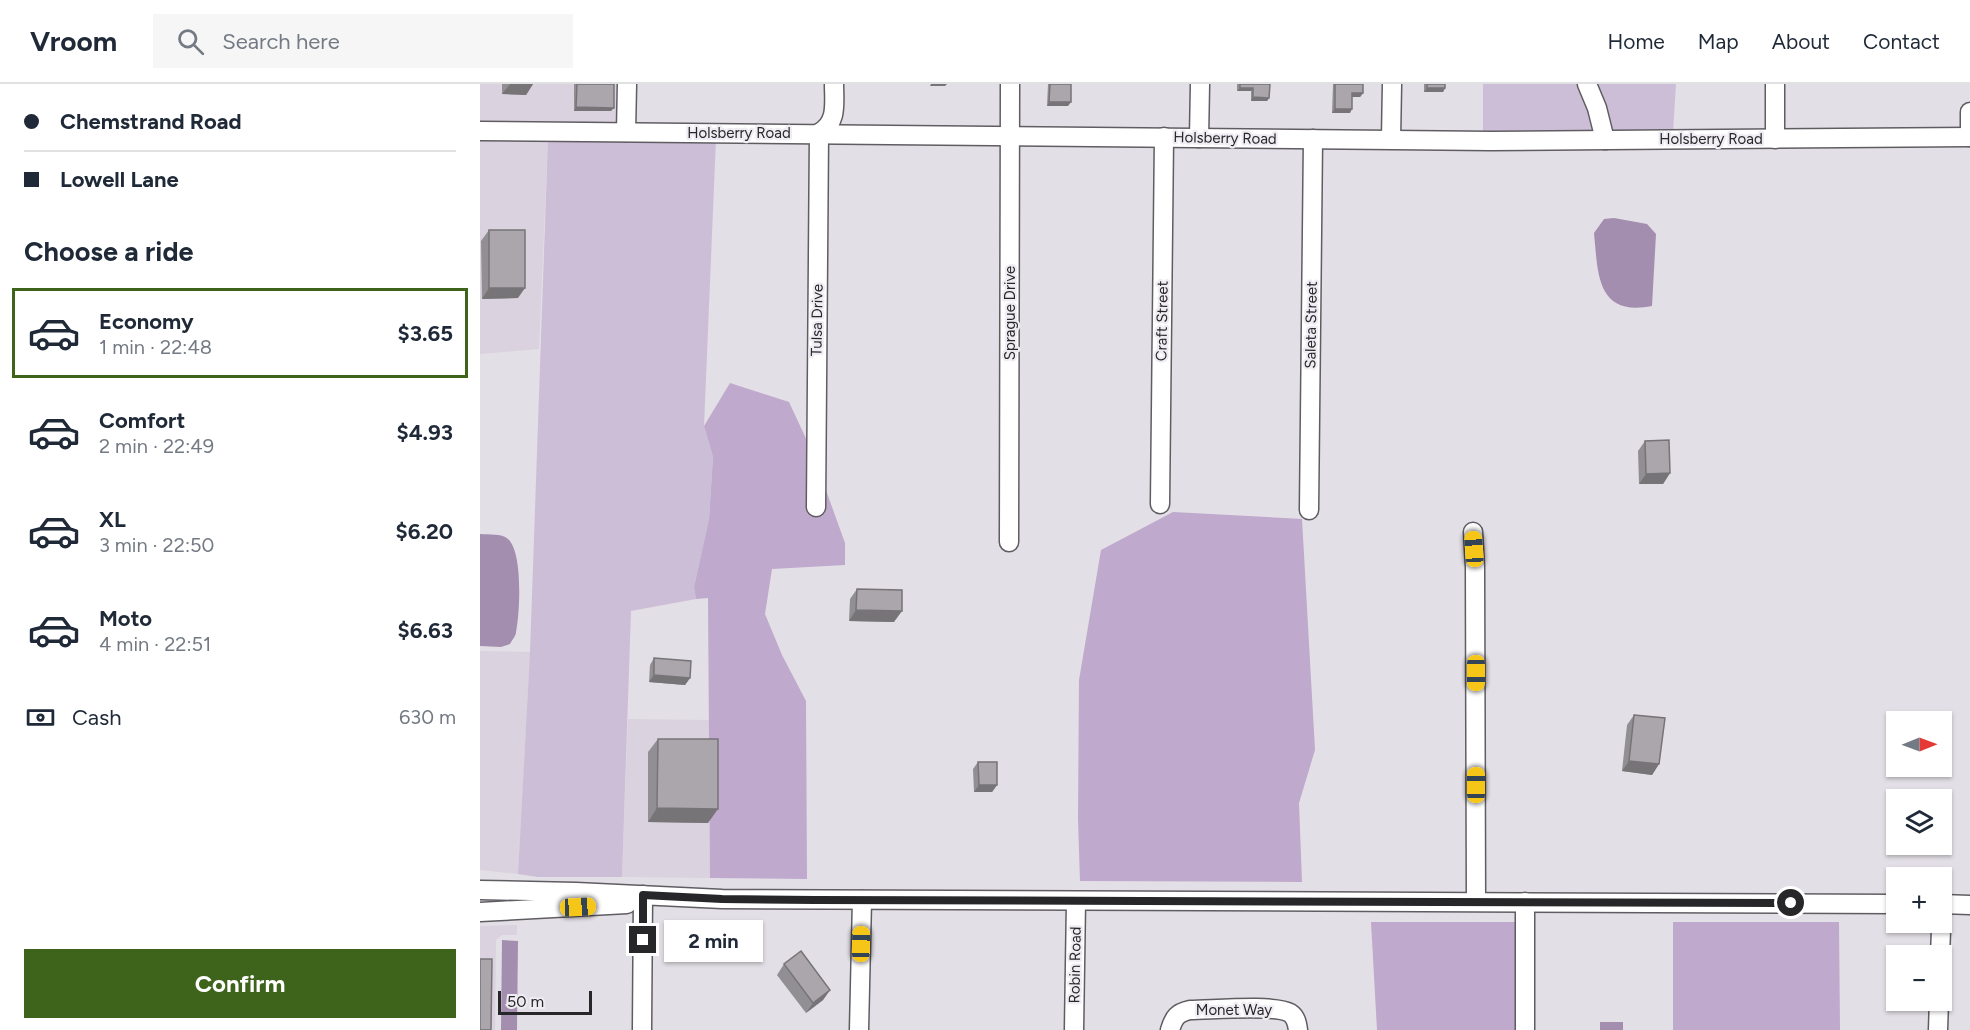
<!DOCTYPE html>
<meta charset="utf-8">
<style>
body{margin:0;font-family:Figtree,sans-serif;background:#f6f6f7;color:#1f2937;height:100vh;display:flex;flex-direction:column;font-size:22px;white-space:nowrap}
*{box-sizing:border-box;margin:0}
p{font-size:20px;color:#747a83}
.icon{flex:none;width:33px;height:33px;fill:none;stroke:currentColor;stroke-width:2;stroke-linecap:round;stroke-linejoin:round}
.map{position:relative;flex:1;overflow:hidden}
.side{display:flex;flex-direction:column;background:#fff;width:480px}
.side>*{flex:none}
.top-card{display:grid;align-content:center;height:132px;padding:0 24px;background:#fff}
.needle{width:39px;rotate:89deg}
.fabs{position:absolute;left:1406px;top:627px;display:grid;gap:12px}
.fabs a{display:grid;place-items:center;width:66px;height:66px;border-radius:0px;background:#fff;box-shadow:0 2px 4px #0004;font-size:30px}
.scale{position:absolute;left:18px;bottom:15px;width:94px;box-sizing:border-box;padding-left:6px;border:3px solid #272628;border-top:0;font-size:16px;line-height:21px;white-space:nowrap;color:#272628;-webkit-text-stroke:4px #f0ecf3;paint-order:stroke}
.end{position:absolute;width:27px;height:27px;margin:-14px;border:8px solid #272628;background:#fff;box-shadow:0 0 0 3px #fff}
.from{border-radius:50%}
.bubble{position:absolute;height:42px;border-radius:0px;background:#fff;box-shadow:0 2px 4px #0004;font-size:20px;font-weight:700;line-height:42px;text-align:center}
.car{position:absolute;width:18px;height:36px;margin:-18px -9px;border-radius:8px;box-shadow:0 0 4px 2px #0007;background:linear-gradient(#f5c518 24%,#345 0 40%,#f5c518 0 76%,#345 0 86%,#f5c518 0)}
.top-card b{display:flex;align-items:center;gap:21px;height:57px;font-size:22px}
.top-card b+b{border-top:2px solid #e0e1e3}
.top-card i{width:15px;height:15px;background:#1f2937}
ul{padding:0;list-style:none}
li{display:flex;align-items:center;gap:18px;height:90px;margin:0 12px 9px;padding:0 12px;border:3px solid transparent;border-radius:0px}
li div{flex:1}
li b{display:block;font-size:22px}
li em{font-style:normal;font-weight:700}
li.on{border-color:#3e631b}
li>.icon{width:54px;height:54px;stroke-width:1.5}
h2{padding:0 24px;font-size:27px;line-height:72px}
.pay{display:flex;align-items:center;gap:15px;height:66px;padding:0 24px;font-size:22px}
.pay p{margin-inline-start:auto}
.primary-button{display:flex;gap:12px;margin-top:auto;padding:12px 24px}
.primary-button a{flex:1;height:69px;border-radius:0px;background:#3e631b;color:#fff;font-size:24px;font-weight:700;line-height:69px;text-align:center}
header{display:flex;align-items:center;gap:36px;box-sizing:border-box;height:84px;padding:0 30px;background:#fff;border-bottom:2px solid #e0e1e3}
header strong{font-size:28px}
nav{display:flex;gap:33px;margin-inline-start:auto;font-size:21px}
.search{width:420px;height:54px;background:#f6f6f7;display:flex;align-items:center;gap:15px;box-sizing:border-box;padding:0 21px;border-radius:0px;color:#747a83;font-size:22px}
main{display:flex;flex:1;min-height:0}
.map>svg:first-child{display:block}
.built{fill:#dad2df}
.green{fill:#cdbed7}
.forest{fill:#bfa9cc}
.water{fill:#a38eb0}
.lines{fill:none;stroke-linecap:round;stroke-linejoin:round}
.minor-casing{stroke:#605d62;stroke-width:21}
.minor{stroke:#fff;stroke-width:18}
.wall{fill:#928f94}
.shaded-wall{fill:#777478}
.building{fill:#aaa6ac;stroke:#777478;stroke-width:1.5}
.route{stroke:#272628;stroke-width:8}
.labels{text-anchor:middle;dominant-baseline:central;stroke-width:4.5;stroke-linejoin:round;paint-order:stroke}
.street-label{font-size:15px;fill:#272628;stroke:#f0ecf3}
</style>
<header>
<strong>Vroom</strong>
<div class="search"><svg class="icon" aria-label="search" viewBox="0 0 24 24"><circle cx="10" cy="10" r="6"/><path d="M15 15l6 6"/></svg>Search here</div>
<nav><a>Home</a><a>Map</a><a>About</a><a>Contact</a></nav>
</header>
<main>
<section class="side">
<div class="top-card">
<b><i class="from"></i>Chemstrand Road</b>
<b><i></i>Lowell Lane</b>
</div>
<h2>Choose a ride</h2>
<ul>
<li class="on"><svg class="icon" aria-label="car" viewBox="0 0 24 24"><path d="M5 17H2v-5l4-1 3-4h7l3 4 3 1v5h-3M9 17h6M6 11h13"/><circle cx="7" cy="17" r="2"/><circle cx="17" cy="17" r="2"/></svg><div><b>Economy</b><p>1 min · 22:48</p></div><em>$3.65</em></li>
<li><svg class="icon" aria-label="car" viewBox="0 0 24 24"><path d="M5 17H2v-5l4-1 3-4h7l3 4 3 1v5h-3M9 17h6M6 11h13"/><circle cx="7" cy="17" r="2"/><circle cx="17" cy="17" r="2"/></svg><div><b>Comfort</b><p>2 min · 22:49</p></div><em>$4.93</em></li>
<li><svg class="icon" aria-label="car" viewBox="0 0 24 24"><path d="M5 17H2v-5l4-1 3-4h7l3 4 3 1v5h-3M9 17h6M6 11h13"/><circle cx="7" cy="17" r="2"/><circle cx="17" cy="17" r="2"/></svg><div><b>XL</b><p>3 min · 22:50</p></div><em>$6.20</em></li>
<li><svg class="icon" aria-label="car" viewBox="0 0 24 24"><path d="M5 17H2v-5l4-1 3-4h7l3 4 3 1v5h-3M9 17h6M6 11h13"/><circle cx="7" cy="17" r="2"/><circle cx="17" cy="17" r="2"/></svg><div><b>Moto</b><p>4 min · 22:51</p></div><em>$6.63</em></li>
</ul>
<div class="pay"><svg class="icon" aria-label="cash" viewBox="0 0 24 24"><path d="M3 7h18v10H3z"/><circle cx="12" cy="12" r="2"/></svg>Cash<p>630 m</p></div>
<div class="primary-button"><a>Confirm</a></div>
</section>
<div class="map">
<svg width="1490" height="946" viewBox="0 0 1490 946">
<rect width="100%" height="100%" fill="#e3dfe6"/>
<g class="built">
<polygon points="0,0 139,0 139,42 0,40"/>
<polygon points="0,53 68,54 59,265 0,270"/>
<polygon points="0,567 50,568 38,790 0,786"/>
<polygon points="148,635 229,636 230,794 142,793"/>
<polygon points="37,841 37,851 22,851 16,856 15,946 0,946 0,842"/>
</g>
<g class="green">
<polygon points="1003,0 1196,0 1193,49 1003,50"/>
<polygon points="68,54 236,55 224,342 233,373 229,435 214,503 216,515 151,527 142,793 58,793 38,790 50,568"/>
</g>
<g class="forest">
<polygon points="250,299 309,318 329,361 328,429 343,429 343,398 365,459 365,481 292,485 285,530 302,571 326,617 327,795 230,794 228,514 216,515 214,503 229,435 233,373 224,342"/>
<polygon points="693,428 822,435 835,666 819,719 822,798 600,797 598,735 599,596 621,466"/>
<polygon points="891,838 1037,838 1037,946 897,946"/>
<polygon points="1193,838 1359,838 1360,946 1193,946"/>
</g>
<g class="water">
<path d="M1134 134 1167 140 1176 150 1172 222C1116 233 1118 189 1114 149L1124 135Z"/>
<path d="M0 450C9 451 21 449 28 455 43 468 40 528 36 548 36 552 32 556 30 560L21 563 0 562Z"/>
<polygon points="22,856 38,857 37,946 21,946"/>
<rect x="1120" y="938" width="23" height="8"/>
</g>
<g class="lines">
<defs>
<g id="minor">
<polyline points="1107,0 1117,24 1125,56"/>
<polyline points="0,47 1011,57 1490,53"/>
<polyline points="146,48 147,0"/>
<polyline points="1490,53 1490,28"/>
<polyline points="719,54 720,0"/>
<polyline points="911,55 912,0"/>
<polyline points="1295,55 1295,0"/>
<polyline points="680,420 684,53"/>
<path d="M336 423 339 49C358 39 354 19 354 0"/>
<polyline points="829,426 833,55"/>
<polyline points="993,448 995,483 996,817"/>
<polyline points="529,458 530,0"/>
<polyline points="0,806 96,808 242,815 1416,820"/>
<polyline points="1461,820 1490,821"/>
<polyline points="0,828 147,820"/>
<polyline points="1460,872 1462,820"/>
<polyline points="162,946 163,811"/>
<polyline points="379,946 382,816"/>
<polyline points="594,946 596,817"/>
<path d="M690 946C694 933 697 929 710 926 731 926 795 920 810 929 816 933 817 939 818 946"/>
<polyline points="1045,946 1045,818"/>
<polyline points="1458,946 1459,916"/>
</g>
</defs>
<use href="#minor" class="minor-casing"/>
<use href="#minor" class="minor"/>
</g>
<g class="wall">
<polygon points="22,0 53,0 46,11 22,10"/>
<polygon points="94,0 134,0 131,27 94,27"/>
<polygon points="568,0 591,0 588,22 567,22"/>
<polygon points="757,0 790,0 789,14 787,17 771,17 771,7 757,7"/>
<polygon points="853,0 883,0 883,9 880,13 872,13 870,29 852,29"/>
<polygon points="944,0 965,0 965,4 963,8 944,8"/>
<polygon points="9,146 38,214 2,215 1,157"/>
<polygon points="1165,357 1190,389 1183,400 1159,400 1158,367"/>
<polygon points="377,505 414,538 369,537 370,515"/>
<polygon points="174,574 210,594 205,601 169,598 170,581"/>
<polygon points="1154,631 1179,680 1172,691 1142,687 1147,641"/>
<polygon points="178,655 228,739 168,738 168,668"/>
<polygon points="498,678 517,701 512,708 494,708 493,685"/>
<polygon points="304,880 350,906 343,916 326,929 297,891"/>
</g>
<g class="shaded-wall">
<polygon points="30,0 53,0 46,11 22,10"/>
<polygon points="451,0 467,0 465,2 450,2"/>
<polygon points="760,4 773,4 771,7 757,7"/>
<polygon points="947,4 965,4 963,8 944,8"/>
<polygon points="872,9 883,9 880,13 870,13"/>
<polygon points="773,13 789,14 787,17 771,17"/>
<polygon points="569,18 591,18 588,22 567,22"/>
<polygon points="96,23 134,24 131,27 94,27"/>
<polygon points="855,25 872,25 870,29 852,29"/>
<polygon points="9,204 45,204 38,214 2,215"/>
<polygon points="1190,389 1183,400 1159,400 1166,390"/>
<polygon points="376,526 422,527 414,538 369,537"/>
<polygon points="174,591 210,594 205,601 169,598"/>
<polygon points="1149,677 1179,680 1172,691 1142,687"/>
<polygon points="499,701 517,701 512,708 494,708"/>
<polygon points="177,724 238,725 228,739 168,738"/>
<polygon points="350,906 343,916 326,929 333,919"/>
</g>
<g class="building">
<polygon points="97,0 134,0 134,24 96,23"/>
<polygon points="570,0 591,0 591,18 569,18"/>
<polygon points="760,0 790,0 789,14 773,13 773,4 760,4"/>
<polygon points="855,0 883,0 883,9 872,9 872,25 855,25"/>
<rect x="947" y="0" width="18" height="4"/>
<rect x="9" y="146" width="36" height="58"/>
<polygon points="1189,356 1190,389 1166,390 1165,357"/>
<polygon points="377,505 422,506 422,527 376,526"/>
<polygon points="174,574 211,577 210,594 174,591"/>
<polygon points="1154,631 1185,634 1179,680 1149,677"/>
<polygon points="178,655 238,655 238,725 177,724"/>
<polygon points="498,678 517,678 517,701 499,701"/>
<polygon points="321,867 350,906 333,919 304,880"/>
<polygon points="0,875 12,875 11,946 0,946"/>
</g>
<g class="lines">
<polyline class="route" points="163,856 163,811 242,815 335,816 1311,819"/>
</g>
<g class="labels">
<g class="street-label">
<text x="259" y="49">Holsberry Road</text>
<text transform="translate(745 54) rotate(1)">Holsberry Road</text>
<text x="1231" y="55">Holsberry Road</text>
<text transform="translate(530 229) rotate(-90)">Sprague Drive</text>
<text transform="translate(337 236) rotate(-89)">Tulsa Drive</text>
<text transform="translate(682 237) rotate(-89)">Craft Street</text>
<text transform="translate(831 241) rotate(-89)">Saleta Street</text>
<text transform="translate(595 881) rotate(-89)">Robin Road</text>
<text x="754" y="926">Monet Way</text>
</g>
</g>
</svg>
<div class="fabs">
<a><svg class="needle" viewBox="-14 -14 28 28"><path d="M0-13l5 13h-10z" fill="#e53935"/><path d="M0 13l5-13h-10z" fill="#747a83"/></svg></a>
<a><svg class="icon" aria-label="layers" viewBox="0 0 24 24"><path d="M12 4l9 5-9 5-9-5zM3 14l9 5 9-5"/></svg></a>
<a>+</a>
<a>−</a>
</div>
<div class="scale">50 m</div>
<i class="end from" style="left:1311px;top:819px"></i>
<i class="end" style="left:163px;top:856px"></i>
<div class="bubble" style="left:184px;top:836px;width:99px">2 min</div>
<i class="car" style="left:994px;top:465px;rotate:356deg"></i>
<i class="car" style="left:996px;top:589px;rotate:180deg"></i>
<i class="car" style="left:996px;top:701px;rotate:0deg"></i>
<i class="car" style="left:98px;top:823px;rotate:87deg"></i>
<i class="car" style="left:381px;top:860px;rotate:1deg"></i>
</div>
</main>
